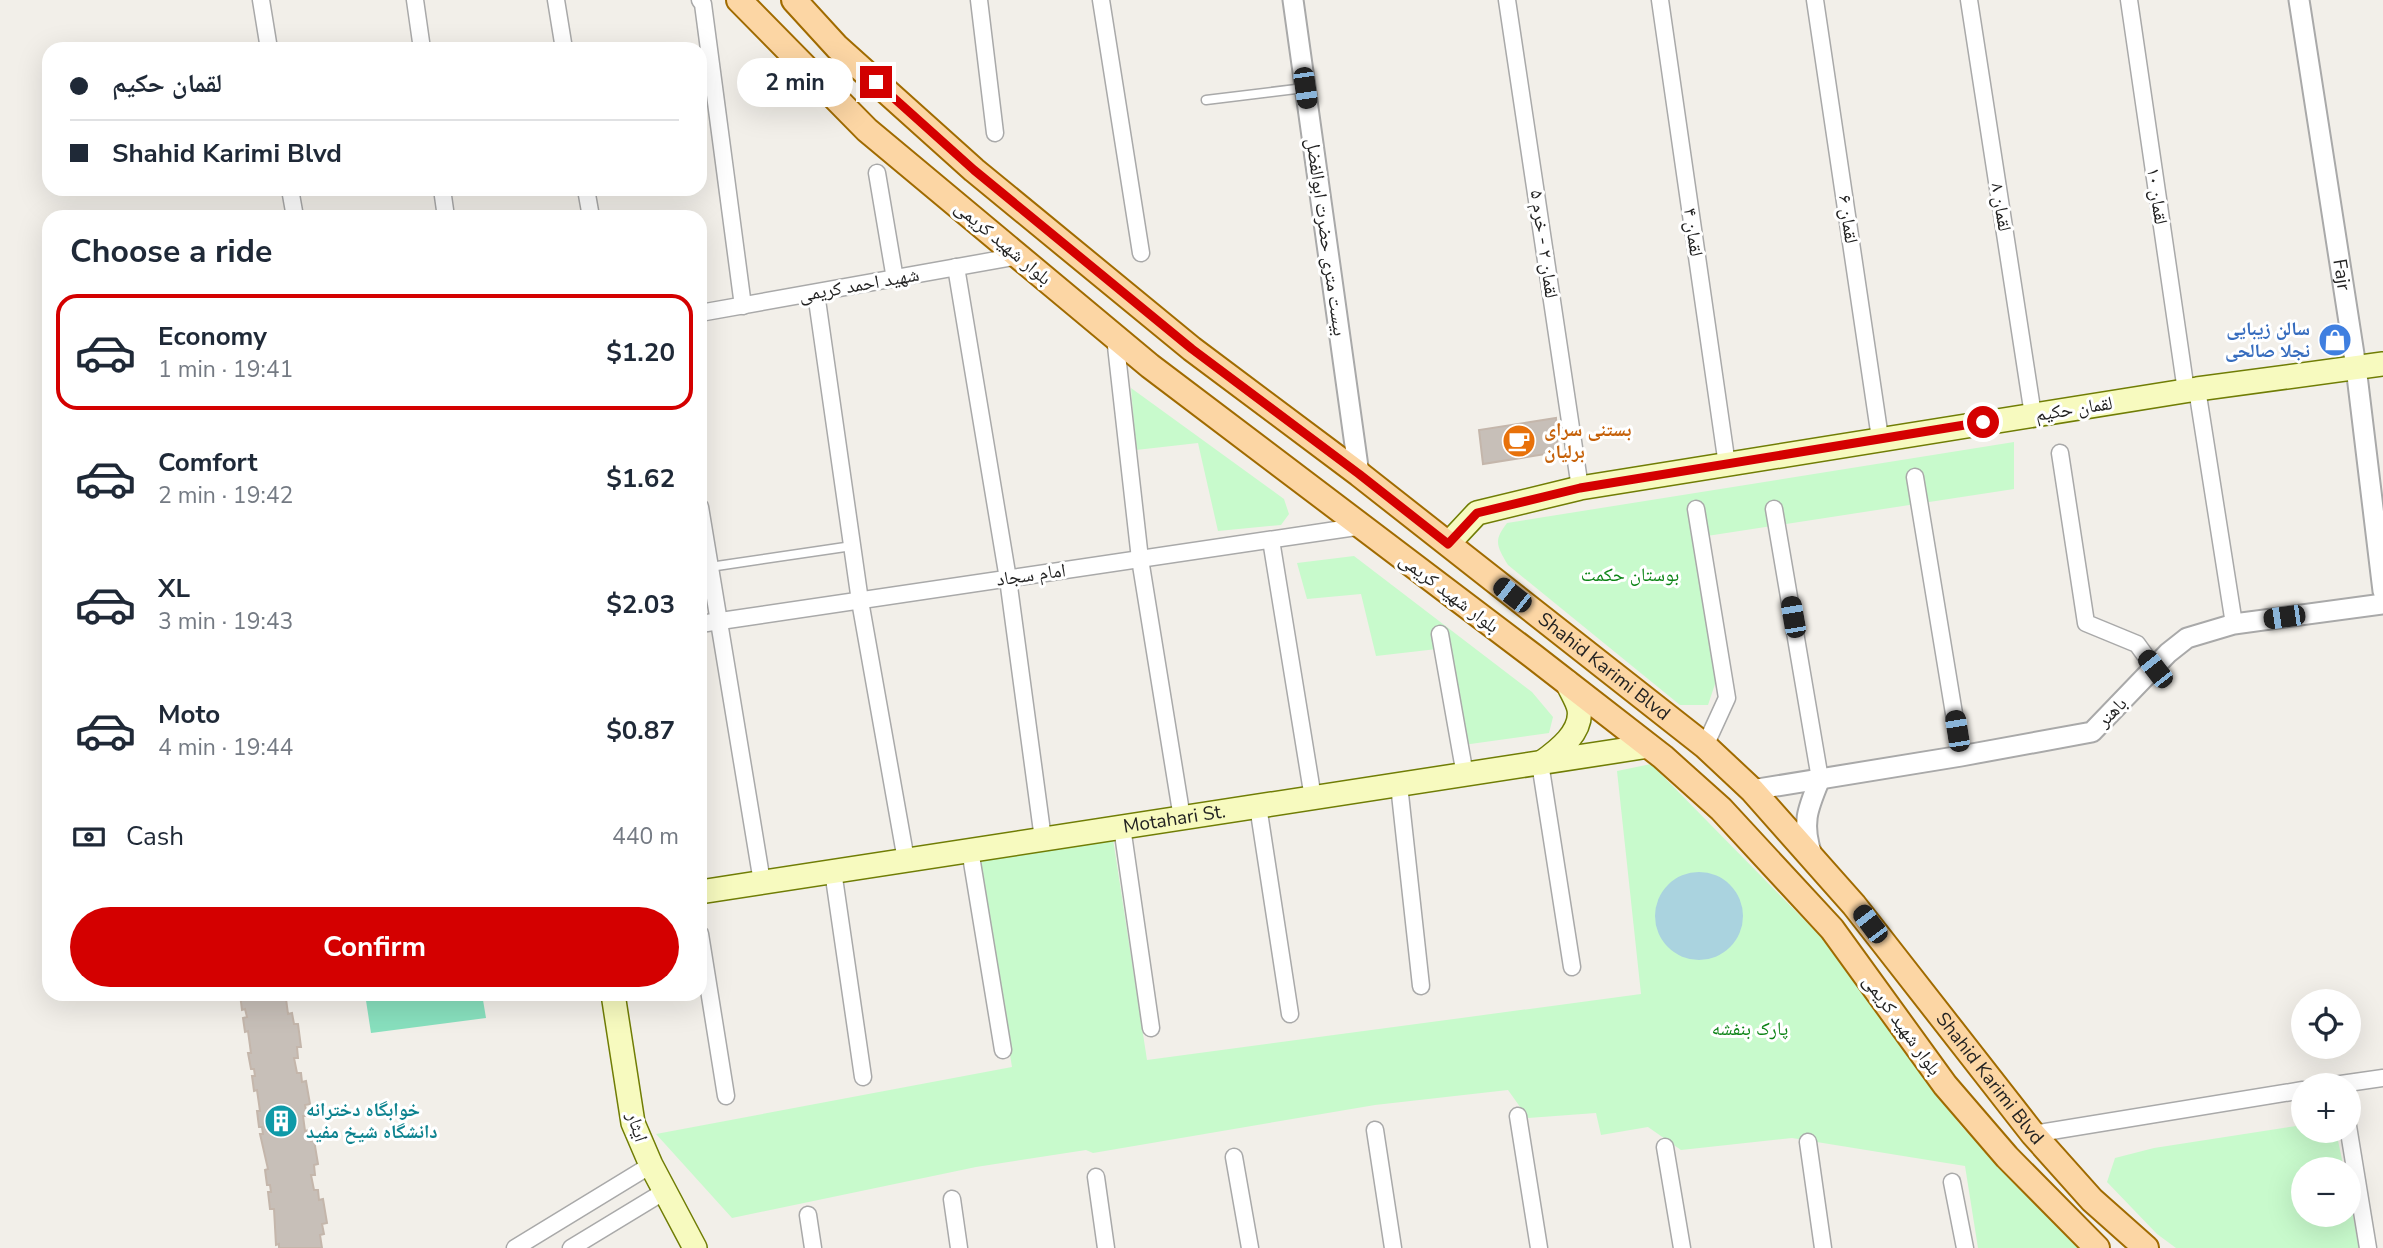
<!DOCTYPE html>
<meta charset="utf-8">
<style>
body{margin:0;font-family:"Nunito Sans","Noto Naskh Arabic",sans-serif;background:#f6f6f7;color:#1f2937;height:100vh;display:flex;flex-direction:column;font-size:26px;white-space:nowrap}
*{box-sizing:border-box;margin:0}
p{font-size:23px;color:#747a83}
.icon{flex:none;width:38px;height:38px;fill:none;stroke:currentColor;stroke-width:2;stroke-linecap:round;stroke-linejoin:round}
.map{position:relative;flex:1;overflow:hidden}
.drawer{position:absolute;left:42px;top:210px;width:665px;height:791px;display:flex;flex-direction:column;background:#fff;border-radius:21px;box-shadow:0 7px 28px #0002}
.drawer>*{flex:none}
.banner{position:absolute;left:42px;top:42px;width:665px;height:154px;border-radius:21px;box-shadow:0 7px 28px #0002;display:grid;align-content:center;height:154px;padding:0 28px;background:#fff}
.controls{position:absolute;left:2291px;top:989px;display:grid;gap:14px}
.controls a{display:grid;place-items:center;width:70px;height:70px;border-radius:50%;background:#fff;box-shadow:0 7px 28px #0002;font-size:35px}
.end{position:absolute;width:32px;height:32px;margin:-16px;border:9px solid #d40000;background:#fff;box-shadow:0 0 0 4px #fff}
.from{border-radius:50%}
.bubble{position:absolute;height:49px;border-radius:24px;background:#fff;box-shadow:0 7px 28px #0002;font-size:23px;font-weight:700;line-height:49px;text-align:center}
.car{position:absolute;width:21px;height:42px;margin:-21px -10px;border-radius:9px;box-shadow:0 0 5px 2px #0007;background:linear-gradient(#222 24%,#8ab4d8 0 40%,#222 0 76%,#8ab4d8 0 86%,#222 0)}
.banner b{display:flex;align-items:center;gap:24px;height:66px;font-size:26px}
.banner b+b{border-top:2px solid #e0e1e3}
.banner i{width:18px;height:18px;background:#1f2937}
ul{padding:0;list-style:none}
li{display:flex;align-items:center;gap:21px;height:116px;margin:0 14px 10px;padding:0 14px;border:4px solid transparent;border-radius:21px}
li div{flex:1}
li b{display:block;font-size:26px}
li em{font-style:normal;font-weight:700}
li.active{border-color:#d40000}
li>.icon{width:63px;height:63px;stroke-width:1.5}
h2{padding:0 28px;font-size:32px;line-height:84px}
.pay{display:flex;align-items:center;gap:18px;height:77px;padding:0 28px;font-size:26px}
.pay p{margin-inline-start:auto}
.primary-button{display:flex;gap:14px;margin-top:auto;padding:14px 28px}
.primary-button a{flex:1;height:80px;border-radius:42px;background:#d40000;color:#fff;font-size:28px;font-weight:700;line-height:80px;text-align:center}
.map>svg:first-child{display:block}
.park{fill:#c8facc}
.pitch{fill:#88e0be}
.water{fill:#aad3df}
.building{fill:#c7bfb8;stroke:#c4b6ab;stroke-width:2}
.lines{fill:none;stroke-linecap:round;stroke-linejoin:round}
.service-casing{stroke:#a9a9a9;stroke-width:11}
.minor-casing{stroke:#a9a9a9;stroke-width:19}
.tertiary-casing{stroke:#a9a9a9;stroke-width:23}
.secondary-casing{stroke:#707d05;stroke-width:26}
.primary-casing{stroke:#a06b00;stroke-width:28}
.service{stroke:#fff;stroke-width:8}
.minor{stroke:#fff;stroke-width:16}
.tertiary{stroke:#fff;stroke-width:19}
.secondary{stroke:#f7fabf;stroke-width:23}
.primary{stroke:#fcd6a4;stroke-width:24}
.route{stroke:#d40000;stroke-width:9}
.labels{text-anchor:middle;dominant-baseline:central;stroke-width:6;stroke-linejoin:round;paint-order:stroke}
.street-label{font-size:19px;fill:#222;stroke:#fff}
.shop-label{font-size:19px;font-weight:bold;fill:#366cbe;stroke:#fff;text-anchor:end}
.food-label{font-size:19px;font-weight:bold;fill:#c56008;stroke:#fff;text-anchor:start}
.park-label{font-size:19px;fill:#0c8416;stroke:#fff}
.culture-label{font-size:19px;font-weight:bold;fill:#0d838f;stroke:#fff;text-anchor:start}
</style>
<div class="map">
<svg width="2383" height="1248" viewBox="0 0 2383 1248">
<rect width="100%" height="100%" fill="#f2efe9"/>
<g class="park">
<polygon points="1131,388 1284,499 1289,514 1281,525 1218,531 1198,443 1136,450"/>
<path d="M2014 442V489L1694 538 1716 671 1715 684 1708 705H1680L1508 565C1497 546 1493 541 1507 523Z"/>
<polygon points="1354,556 1532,692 1553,717 1549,733 1456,746 1437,649 1376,656 1361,594 1307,599 1297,563"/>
<polygon points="1651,764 1825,941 1961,1126 2080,1248 1978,1248 1965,1166 1792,1138 1681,1150 1648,1127 1601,1135 1596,1113 1528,1118 1508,1090 1375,1105 1093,1153 1086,1150 976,1167 732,1218 656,1134 1012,1067 979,862 1113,839 1147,1060 1641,994 1617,771"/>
<polygon points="2303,1125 2303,1130 2336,1131 2344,1169 2303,1169 2303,1214 2348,1214 2349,1194 2359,1248 2176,1248 2157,1234 2107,1182 2115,1158 2154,1148"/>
</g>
<polygon class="pitch" points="365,994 482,994 486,1018 371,1033"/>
<circle class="water" cx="1699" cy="916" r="44"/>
<g class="building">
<polygon points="1556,418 1558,452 1483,464 1479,430"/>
<polygon points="240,994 289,994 290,998 286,999 288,1014 292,1013 294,1024 298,1024 301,1047 297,1047 298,1058 294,1058 297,1073 301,1073 302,1082 306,1081 310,1104 305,1105 307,1116 303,1116 305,1131 309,1130 311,1141 314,1140 318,1164 314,1165 315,1175 311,1175 314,1190 318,1190 319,1200 323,1199 327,1223 322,1224 324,1234 320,1235 322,1248 279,1248 279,1244 276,1245 274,1209 270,1209 268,1192 271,1192 270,1185 267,1185 265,1170 268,1169 260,1134 263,1134 262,1127 259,1127 257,1111 260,1111 257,1090 254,1091 252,1076 255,1076 254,1069 251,1069 248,1053 251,1053 248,1031 245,1032 243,1018 247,1017 245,1009 242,1010"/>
</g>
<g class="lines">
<defs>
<g id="service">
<polyline points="1206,100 1304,88"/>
<polyline points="710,567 852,546"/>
</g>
<g id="minor">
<polyline points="261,0 269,49"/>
<polyline points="415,0 422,49"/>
<polyline points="556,0 564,49"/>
<polyline points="700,0 703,4 743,306"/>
<polyline points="979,0 995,133"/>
<polyline points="1101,0 1141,253"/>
<polyline points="1507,0 1580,488"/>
<polyline points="1660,0 1727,465"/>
<polyline points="1815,0 1880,438"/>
<polyline points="1969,0 2033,415"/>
<polyline points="2129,0 2186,391"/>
<polyline points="877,173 895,279"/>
<polyline points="290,189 295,217"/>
<polyline points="442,189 446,217"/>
<polyline points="586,189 591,217"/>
<polyline points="956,267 1008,579 1043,839"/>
<polyline points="816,293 860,601 906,860"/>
<polyline points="700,313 1019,256"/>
<polyline points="1115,337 1140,559 1182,818"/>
<polyline points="2197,389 2234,624"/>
<polyline points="2060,453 2086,623 2137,644 2155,669"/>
<polyline points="1915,477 1961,756"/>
<polyline points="700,507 762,882"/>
<polyline points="1696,509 1727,698 1705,746"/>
<polyline points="1774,509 1820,779"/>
<polyline points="1271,540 1313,798"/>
<polyline points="700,624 1363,526"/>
<polyline points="1440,634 1465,775"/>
<polyline points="1540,763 1572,967"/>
<polyline points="1399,785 1421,986"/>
<polyline points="1258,806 1290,1014"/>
<polyline points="1122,827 1151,1028"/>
<polyline points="970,850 1003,1050"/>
<polyline points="833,871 863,1077"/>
<polyline points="700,934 726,1096"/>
<polyline points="2334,1085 2383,1078"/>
<polyline points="1518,1116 1539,1248"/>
<polyline points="2348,1126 2368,1248"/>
<polyline points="1375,1130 1393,1248"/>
<polyline points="2033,1134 2303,1090"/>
<polyline points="1808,1142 1823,1248"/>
<polyline points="1665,1147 1682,1248"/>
<polyline points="1234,1157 1250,1248"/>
<polyline points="1096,1177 1106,1248"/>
<polyline points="1952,1182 1965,1248"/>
<polyline points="952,1199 959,1248"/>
<polyline points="808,1215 813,1248"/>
<polyline points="515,1248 651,1165"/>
<polyline points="571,1248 665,1191"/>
</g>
<g id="tertiary">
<polyline points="1293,0 1359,474"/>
<path id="s1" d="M2299 0 2356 367 2383 591"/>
<polyline points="1752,790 1961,756 2092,732 2168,653 2187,638 2234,624 2383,604"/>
<path d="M1812 855C1801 823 1808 808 1820 779"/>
</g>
<g id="secondary">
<polyline points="1448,544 1477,513 1580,488 2197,389 2383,364"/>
<path d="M1541 763C1558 751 1583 732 1579 709 1577 700 1570 690 1567 682"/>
<path id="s2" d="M700 892 1649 746"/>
<polyline points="613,994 633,1123 651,1165 695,1248"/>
</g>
<g id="primary">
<polyline points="739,0 867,130 1150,366 1533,656 1663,757 1721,809 1832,929 1945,1085 2007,1157 2097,1248"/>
<path id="s3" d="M794 0 837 47 974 170 1192 349 1359 474 1705 746 1752 790 1854 905 2033 1134 2092 1200 2146 1248"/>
</g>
</defs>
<use href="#service" class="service-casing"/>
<use href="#minor" class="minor-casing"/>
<use href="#tertiary" class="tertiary-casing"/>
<use href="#secondary" class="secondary-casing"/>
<use href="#primary" class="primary-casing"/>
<use href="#service" class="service"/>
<use href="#minor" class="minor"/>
<use href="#tertiary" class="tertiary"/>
<use href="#secondary" class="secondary"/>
<use href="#primary" class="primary"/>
</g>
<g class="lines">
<polyline class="route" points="876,82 974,170 1192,349 1359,474 1448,544 1477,513 1580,488 1983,422"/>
</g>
<defs>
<symbol id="shop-disc" viewBox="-11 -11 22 22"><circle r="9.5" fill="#3f7fe0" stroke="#fff"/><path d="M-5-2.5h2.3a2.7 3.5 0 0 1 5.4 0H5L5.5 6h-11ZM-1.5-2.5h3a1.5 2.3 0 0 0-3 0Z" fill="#fff"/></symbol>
<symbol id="cafe-disc" viewBox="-11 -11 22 22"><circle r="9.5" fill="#e8710a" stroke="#fff"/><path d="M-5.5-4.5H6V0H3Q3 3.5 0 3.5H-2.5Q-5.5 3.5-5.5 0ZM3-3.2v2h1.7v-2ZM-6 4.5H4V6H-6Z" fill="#fff"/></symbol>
<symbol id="building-disc" viewBox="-11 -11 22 22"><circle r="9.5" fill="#0f9aa8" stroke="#fff"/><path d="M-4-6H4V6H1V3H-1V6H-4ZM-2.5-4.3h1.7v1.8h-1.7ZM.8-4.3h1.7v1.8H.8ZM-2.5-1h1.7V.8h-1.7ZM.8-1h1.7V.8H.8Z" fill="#fff"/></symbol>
</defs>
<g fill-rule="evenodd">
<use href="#shop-disc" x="2316" y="321" width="38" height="38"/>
<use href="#cafe-disc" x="1500" y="422" width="38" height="38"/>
<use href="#building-disc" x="262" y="1102" width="38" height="38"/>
</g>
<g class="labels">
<g class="street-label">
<text transform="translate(2157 196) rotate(82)">لقمان ۱۰</text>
<text transform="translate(2001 207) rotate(81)">لقمان ۸</text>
<text transform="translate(1848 219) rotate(82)">لقمان ۶</text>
<text transform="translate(1693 232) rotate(82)">لقمان ۴</text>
<text transform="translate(1326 237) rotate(82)">بیست متری حضرت ابوالفضل</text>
<text transform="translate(1003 243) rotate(40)">بلوار شهید کریمی</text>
<text transform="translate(1544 244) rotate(82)">لقمان ۲ - خرم ۵</text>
<text stroke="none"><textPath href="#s1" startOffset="278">Fajr</textPath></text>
<text transform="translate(859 285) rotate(-10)">شهید احمد کریمی</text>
<text transform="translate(2074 409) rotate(-9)">لقمان حکیم</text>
<text transform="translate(1031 575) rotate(-8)">امام سجاد</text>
<text transform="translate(1449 593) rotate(37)">بلوار شهید کریمی</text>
<text stroke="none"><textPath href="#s3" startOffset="1050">Shahid Karimi Blvd</textPath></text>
<text transform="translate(2112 712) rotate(-45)">باهنر</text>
<text stroke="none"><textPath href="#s2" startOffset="480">Motahari St.</textPath></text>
<text transform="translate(1902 1025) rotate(54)">بلوار شهید کریمی</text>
<text stroke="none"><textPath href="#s3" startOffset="1617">Shahid Karimi Blvd</textPath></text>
<text transform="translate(637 1127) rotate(72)">ایثار</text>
</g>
<g class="shop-label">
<text x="2310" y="329">سالن زیبایی<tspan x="2310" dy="22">نجلا صالحی</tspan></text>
</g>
<g class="food-label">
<text x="1544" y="430">بستنی سرای<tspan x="1544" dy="22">برلیان</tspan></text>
</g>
<g class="park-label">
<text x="1630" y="575">بوستان حکمت</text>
<text x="1750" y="1029">پارک بنفشه</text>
</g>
<g class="culture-label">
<text x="306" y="1110">خوابگاه دخترانه<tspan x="306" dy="22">دانشگاه شیخ مفید</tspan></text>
</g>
</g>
</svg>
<div class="controls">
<a><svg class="icon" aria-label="locate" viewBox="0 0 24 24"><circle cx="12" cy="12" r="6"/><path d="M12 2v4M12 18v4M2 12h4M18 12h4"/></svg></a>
<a>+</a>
<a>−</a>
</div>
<i class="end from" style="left:1983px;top:422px"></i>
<i class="end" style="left:876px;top:82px"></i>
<div class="bubble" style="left:737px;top:58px;width:116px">2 min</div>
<i class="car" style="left:1305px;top:88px;rotate:172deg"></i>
<i class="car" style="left:1512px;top:595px;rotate:308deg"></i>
<i class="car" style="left:1793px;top:617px;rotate:350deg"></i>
<i class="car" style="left:2284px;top:617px;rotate:262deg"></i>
<i class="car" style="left:2155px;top:669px;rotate:322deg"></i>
<i class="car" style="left:1957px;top:731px;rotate:351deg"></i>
<i class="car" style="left:1870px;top:924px;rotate:323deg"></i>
<div class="banner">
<b><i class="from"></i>لقمان حکیم</b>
<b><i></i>Shahid Karimi Blvd</b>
</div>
<section class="drawer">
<h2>Choose a ride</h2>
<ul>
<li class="active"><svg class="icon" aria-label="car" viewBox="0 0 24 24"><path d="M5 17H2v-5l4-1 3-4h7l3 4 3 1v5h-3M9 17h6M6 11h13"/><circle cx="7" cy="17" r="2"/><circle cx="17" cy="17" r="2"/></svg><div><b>Economy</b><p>1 min · 19:41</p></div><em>$1.20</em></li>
<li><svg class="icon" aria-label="car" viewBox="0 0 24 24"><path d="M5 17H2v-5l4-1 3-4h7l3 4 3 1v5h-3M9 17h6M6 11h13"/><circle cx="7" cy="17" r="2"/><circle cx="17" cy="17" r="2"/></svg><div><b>Comfort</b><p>2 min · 19:42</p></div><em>$1.62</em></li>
<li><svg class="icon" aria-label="car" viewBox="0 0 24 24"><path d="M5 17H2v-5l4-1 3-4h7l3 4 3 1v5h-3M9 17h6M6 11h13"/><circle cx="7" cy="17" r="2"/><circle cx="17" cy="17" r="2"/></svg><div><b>XL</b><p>3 min · 19:43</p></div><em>$2.03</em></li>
<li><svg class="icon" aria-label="car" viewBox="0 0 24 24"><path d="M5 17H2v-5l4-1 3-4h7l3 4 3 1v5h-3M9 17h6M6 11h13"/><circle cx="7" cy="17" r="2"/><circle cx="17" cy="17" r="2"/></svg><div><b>Moto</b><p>4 min · 19:44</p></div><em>$0.87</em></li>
</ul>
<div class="pay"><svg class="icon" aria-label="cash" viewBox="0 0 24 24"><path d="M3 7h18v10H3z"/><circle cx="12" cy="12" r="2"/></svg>Cash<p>440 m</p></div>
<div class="primary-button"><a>Confirm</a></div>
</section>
</div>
